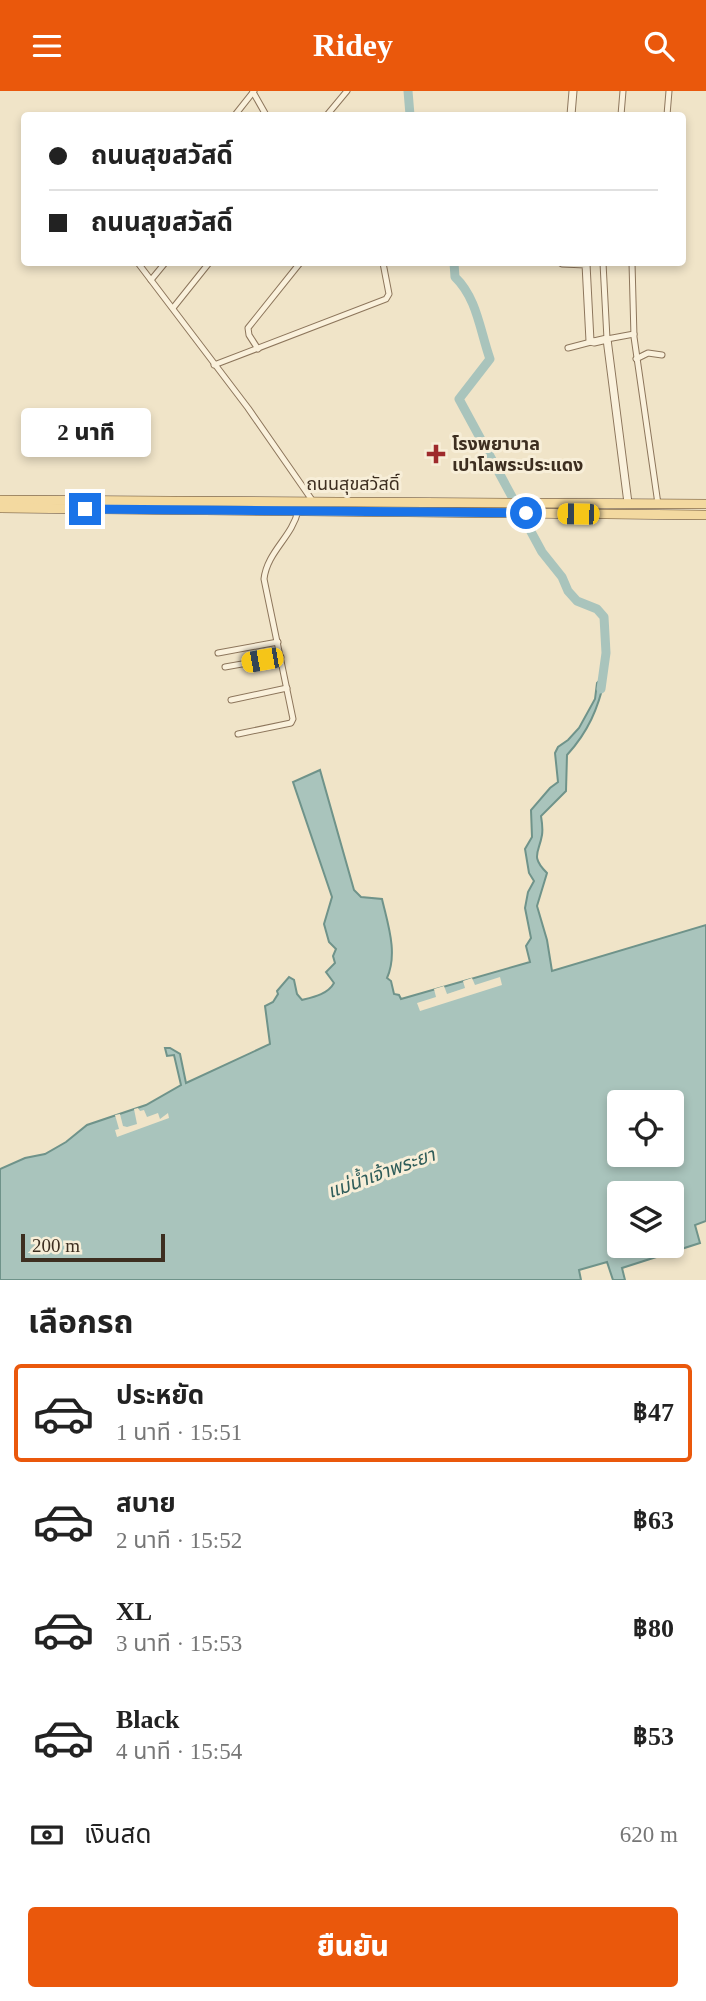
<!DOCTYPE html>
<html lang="th">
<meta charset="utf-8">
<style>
body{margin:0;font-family:"Times New Roman","Noto Sans Thai",serif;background:#f6f6f6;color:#222;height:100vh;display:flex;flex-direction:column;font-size:26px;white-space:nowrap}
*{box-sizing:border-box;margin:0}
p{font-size:23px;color:#767676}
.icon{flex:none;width:38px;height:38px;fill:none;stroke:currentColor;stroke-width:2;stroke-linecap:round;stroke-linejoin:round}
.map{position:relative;height:1189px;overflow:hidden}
.details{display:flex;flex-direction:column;background:#fff;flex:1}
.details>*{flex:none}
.top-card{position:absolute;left:21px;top:21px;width:665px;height:154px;border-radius:7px;box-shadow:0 4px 10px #0003;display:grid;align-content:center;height:154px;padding:0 28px;background:#fff}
.buttons{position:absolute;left:607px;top:999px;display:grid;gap:14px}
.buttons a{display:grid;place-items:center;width:77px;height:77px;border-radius:7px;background:#fff;box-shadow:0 4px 10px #0003;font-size:35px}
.scale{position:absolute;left:21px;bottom:18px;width:144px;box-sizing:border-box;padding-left:7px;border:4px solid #3d2e20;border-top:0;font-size:19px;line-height:24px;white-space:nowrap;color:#3d2e20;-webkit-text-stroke:5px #f7eed8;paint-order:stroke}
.end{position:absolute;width:32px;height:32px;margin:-16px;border:9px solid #1a73e8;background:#fff;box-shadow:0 0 0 4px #fff}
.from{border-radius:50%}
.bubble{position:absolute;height:49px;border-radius:7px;background:#fff;box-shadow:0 4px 10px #0003;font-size:23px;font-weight:800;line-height:49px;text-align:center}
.car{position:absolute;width:21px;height:42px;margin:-21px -10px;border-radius:9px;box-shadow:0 0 5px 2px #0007;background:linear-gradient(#f5c518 24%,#345 0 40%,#f5c518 0 76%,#345 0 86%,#f5c518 0)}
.top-card b{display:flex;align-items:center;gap:24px;height:66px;font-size:26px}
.top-card b+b{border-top:2px solid #e0e0e0}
.top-card i{width:18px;height:18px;background:#222}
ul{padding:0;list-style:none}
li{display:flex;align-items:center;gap:21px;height:98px;margin:0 14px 10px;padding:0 14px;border:4px solid transparent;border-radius:7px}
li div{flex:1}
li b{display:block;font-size:26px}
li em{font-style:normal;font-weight:800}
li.selected{border-color:#ea580c}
li>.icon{width:63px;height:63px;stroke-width:1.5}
h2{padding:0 28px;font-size:32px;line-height:84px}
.pay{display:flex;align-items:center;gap:18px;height:77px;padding:0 28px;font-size:26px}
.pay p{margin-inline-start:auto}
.primary-button{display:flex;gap:14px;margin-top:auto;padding:14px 28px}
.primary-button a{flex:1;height:80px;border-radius:7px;background:#ea580c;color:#fff;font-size:28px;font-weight:800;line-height:80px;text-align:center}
header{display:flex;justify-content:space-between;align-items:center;height:91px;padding:0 28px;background:#ea580c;color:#fff;font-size:32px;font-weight:800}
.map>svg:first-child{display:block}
.water{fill:#a9c4bc;stroke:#6f938a;stroke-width:2;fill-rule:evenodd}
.pier{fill:#f0e4c8}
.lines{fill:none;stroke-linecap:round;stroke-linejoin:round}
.river{stroke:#a9c4bc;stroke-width:9}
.minor-casing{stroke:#8d765c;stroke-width:7}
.tertiary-casing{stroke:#8d765c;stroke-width:9}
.primary-casing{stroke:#5b4430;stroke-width:10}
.minor{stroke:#faf1dc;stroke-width:5}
.tertiary{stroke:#faf1dc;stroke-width:7}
.primary{stroke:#f3d9a0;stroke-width:9}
.route{stroke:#1a73e8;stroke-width:9}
.poi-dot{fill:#9e2a2b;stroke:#f7eed8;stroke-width:2.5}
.labels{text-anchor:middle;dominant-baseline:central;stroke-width:6;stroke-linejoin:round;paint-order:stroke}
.poi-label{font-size:18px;font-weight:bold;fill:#3d2e20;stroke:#f7eed8;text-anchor:start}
.street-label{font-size:18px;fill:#3d2e20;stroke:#f7eed8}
.water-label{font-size:19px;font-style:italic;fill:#2f5d5a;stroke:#f7eed8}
</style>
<header><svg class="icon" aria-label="menu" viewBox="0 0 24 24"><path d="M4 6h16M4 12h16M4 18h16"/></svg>Ridey<svg class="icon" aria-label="search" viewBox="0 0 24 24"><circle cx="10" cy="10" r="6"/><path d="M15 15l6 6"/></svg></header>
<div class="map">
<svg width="706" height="1189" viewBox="0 0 706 1189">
<rect width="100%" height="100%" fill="#f0e4c8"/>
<path class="water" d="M602 587H605C598 618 588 641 567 664L566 700 541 725C542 731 543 738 542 744 539 762 530 765 547 782L537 815 547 849 552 880 706 834V1130L695 1134 700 1152 622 1177 625 1189H613L607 1171 579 1179 581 1189H0V1078L25 1067 45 1063 66 1051 87 1034 146 1014 181 994 174 964 167 965 165 957H170L180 963 186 992 270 953 265 915 273 911 278 903 277 900 289 886 294 889 297 903 302 909C314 906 328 903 334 892L326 881 335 872 333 865 336 858 329 851 324 833 332 806 293 691 320 679 354 799 361 806 382 808C388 834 398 862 387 887L391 890 394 903 399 904 401 908 530 871 526 855 531 847 525 817 528 801 534 790 529 782 525 758 532 746 531 719 550 697 558 691 555 662 558 656 568 649 579 637 595 608 597 592ZM620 1012H672V1064H620ZM620 1102H672V1155H620Z"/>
<g class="pier">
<polygon points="500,886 502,894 420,920 417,912 436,906 434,898 444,895 447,903 465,897 463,890 472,887 475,894"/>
<polygon points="138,1017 140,1020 144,1019 147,1026 158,1022 160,1028 168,1022 169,1027 117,1046 115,1039 119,1038 115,1024 120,1023 123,1035 127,1036 137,1033 134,1018"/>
</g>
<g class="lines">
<g class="river">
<polyline points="408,0 410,24"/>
<path d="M454 172 455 186C477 207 480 240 490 268L459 308 542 461 562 486 568 500 577 510 597 518 604 526 606 562 601 598"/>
</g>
<defs>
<g id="minor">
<polyline points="253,1 266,24"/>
<polyline points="235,24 254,0"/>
<polyline points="327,24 347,0"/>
<polyline points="621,24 623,0"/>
<polyline points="667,24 669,0"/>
<polyline points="138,172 248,317 312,409"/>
<polyline points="603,172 607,248 634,243"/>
<polyline points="632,172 634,246 658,413"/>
<polyline points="151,189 165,172"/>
<polyline points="173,217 209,172"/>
<polyline points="568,257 591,251"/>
<polyline points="258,258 249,244 248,237 300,172"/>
<polyline points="636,268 648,262 662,264"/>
<polyline points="214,274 386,208 389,203 383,172"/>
<polyline points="218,562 278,551"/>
<polyline points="225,576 281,566"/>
<polyline points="231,609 287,597"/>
<path d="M238 643 291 632 293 628 264 488C267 461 292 446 298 420"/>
</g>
<g id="tertiary">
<polyline points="571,24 573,0"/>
<polyline points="562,172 586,173 590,250 594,251 607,248 628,412"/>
</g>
<g id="primary">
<polyline points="0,409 706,413"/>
<polyline points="0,417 706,424"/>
</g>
</defs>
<use href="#minor" class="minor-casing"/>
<use href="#tertiary" class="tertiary-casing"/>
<use href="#primary" class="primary-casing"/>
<use href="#minor" class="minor"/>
<use href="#tertiary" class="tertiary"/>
<use href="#primary" class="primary"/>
</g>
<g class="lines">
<polyline class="route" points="85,418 526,422"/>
</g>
<path class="poi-dot" d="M432.5 352.5h7v7h7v7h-7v7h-7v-7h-7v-7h7z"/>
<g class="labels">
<g class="poi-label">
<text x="452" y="353">โรงพยาบาล<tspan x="452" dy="21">เปาโลพระประแดง</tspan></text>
</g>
<g class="street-label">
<text x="353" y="393">ถนนสุขสวัสดิ์</text>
</g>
<g class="water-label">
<text transform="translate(381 1082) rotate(-20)">แม่น้ำเจ้าพระยา</text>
</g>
</g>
</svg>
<div class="buttons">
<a><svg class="icon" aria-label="locate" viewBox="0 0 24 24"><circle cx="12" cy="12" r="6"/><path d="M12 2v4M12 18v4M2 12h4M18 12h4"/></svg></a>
<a><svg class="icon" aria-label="layers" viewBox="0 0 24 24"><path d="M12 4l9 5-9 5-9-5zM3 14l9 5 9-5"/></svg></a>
</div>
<div class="scale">200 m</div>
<i class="end from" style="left:526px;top:422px"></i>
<i class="end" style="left:85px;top:418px"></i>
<div class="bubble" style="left:21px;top:317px;width:130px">2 นาที</div>
<i class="car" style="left:578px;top:423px;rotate:271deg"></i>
<i class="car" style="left:262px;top:569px;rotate:260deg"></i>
<div class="top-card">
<b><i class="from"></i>ถนนสุขสวัสดิ์</b>
<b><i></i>ถนนสุขสวัสดิ์</b>
</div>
</div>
<section class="details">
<h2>เลือกรถ</h2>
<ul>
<li class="selected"><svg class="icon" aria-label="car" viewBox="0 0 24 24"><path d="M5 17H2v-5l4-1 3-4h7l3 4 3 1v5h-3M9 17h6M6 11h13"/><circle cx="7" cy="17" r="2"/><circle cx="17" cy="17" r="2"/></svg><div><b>ประหยัด</b><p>1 นาที · 15:51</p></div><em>฿47</em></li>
<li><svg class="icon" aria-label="car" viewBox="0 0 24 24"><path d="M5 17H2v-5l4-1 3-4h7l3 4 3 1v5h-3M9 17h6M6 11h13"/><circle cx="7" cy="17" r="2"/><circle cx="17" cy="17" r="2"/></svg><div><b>สบาย</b><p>2 นาที · 15:52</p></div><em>฿63</em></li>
<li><svg class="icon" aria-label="car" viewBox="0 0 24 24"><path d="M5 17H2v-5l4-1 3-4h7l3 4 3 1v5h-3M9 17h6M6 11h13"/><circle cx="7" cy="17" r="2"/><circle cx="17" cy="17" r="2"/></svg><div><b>XL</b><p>3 นาที · 15:53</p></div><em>฿80</em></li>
<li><svg class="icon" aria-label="car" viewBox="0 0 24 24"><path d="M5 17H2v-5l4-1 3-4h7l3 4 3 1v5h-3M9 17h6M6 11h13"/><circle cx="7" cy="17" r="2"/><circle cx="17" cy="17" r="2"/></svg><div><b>Black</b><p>4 นาที · 15:54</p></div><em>฿53</em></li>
</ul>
<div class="pay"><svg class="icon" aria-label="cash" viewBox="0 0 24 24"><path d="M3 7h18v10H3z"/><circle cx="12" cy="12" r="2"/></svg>เงินสด<p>620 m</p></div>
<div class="primary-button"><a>ยืนยัน</a></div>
</section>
